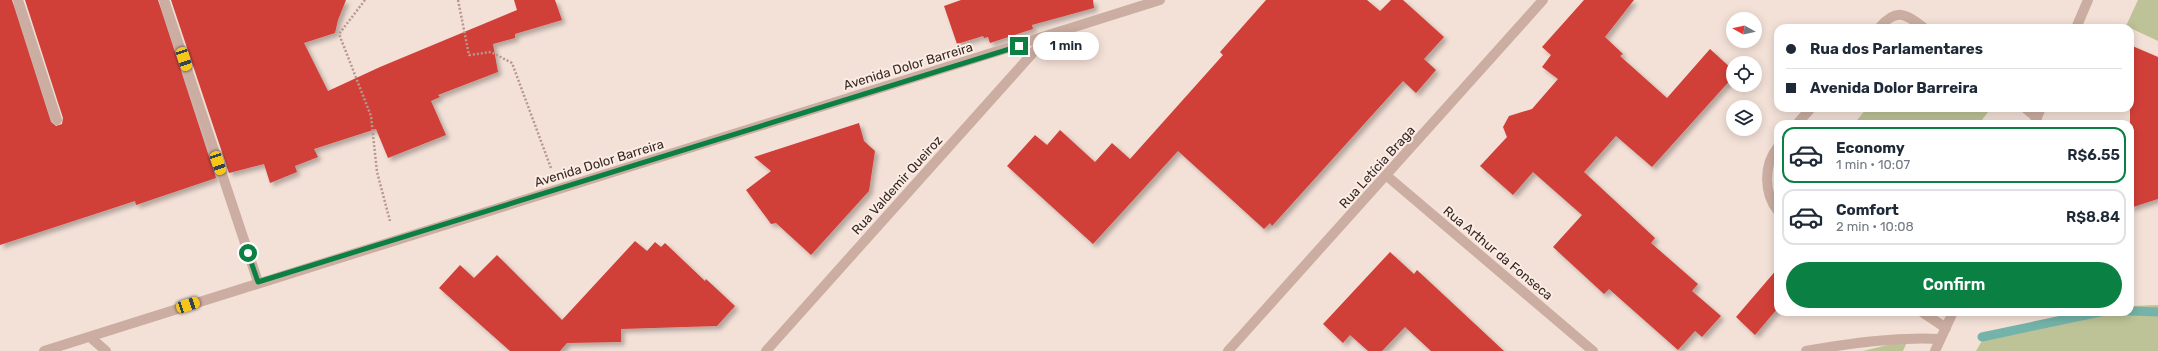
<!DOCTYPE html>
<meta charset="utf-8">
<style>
body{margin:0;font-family:Rubik,sans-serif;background:#f6f6f7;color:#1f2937;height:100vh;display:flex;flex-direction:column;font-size:15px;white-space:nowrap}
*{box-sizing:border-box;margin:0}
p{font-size:13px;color:#747a83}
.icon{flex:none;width:22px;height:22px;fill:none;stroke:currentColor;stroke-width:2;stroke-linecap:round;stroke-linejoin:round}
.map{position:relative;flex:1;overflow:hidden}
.sheet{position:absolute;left:1774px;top:120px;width:360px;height:196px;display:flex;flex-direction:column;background:#fff;border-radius:12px;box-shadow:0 2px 10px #0003}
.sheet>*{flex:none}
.top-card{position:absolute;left:1774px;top:24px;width:360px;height:88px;border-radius:12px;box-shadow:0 2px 10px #0003;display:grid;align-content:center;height:88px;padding:0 12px;background:#fff}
.needle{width:26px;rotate:278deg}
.tools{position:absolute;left:1726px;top:12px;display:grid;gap:8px}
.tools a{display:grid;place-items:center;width:36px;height:36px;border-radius:50%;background:#fff;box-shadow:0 2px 10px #0003;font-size:20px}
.end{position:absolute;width:18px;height:18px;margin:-9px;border:5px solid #0b8043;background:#fff;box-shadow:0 0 0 2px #fff}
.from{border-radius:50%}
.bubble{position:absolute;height:28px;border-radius:14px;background:#fff;box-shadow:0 2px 10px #0003;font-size:13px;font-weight:600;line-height:28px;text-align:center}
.car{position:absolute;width:12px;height:24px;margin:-12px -6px;border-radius:5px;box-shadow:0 0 3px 1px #0007;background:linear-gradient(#f5c518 24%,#345 0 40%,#f5c518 0 76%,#345 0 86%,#f5c518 0)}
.top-card b{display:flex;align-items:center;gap:14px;height:38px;font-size:15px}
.top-card b+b{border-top:1px solid #e0e1e3}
.top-card i{width:10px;height:10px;background:#1f2937}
ul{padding:7px 0 0;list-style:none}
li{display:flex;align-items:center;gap:12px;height:56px;margin:0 8px 6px;padding:0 4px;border:2px solid #e0e1e3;border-radius:12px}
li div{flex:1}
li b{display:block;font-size:15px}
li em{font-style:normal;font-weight:600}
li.current{border-color:#0b8043}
li>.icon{width:36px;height:36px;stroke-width:1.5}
.cta{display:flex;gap:8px;margin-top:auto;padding:8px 12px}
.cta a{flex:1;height:46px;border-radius:24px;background:#0b8043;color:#fff;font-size:16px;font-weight:600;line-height:46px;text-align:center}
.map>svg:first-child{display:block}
.green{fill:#bdc396}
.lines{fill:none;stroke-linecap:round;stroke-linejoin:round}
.stream{stroke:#74b3a9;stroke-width:9}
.building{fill:#d13f37;filter:url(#shadow)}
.path{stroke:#b8978c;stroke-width:2.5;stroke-dasharray:2 2;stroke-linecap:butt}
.lane{stroke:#ccada2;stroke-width:10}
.street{stroke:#ccada2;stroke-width:10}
.route{stroke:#0b8043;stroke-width:5}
.labels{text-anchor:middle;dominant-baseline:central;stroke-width:4;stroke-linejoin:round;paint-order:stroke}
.street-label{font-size:13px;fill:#362725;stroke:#fbece4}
</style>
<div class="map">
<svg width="2158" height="351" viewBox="0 0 2158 351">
<defs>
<filter id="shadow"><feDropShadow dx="3.5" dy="3.5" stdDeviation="2" flood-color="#0004"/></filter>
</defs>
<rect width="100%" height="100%" fill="#f3e1d7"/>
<g class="green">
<polygon points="2138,0 2158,0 2158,41 2126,26"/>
<polygon points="1867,108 1991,108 1979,124 1854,124"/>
<polygon points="2158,305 2158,351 1976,351 1986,334 2082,312 2130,312 2130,306"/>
<polygon points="1908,340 1903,351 1863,351"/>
</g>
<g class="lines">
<g class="stream">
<polyline points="2130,311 2158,312"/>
<polyline points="1982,337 2100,312"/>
</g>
</g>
<g class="building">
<polygon points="0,0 12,0 51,122 56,126 62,124 63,118 25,0 158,0 216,178 136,205 135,201 0,245"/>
<polygon points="171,0 346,0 338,20 335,33 304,43 328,91 380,67 517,10 514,0 555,0 562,20 515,34 515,38 493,44 498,72 438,95 440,97 431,101 446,135 388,158 376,129 314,149 318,157 295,166 297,172 270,183 264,164 229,173"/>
<polygon points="961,0 1093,0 1094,8 1032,25 1033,29 990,43 988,37 984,38 983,36 957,44 944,6"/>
<polygon points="1266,0 1367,0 1380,11 1391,0 1403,0 1444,37 1424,59 1436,70 1416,93 1403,81 1272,226 1270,223 1264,229 1178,151 1093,244 1007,166 1035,135 1047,145 1060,130 1095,162 1112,143 1130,159 1223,55 1220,52"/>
<polygon points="1584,0 1634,0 1605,37 1623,54 1620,56 1667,98 1710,49 1733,70 1733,77 1652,167 1616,136 1584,172 1655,238 1651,243 1698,284 1692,291 1721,316 1702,337 1695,331 1678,350 1609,289 1604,294 1553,247 1582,215 1533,172 1513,195 1480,166 1507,137 1503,127 1509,116 1532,109 1558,79 1542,67 1551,55 1542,47"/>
<polygon points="2130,45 2158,57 2158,199 2130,208"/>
<polygon points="859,123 864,141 875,151 869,191 811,255 776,223 771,224 746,190 771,171 754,157"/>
<polygon points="635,241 647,251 655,242 661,247 665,243 705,281 706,279 735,306 717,326 621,329 621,342 567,343 560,351 510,351 439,288 460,265 474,278 497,255 562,320"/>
<polygon points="1390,252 1414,274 1417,270 1504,351 1431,351 1405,327 1382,351 1368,351 1350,335 1343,343 1323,324"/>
<polygon points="1778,268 1778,308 1755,335 1736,317"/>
</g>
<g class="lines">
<g class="path">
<polyline points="365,0 339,34 371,116 377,172 390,221"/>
<polyline points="458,0 469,55 491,52 512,63 551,168"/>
</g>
<g class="lane">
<path d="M1879 28C1896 8 1905 13 1924 28"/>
<polyline points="2025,108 2037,118"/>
<polyline points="1797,124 1811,108"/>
<path d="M1778 147C1763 165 1764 194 1778 211"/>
<polyline points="1922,312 1946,328"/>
</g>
<g class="street">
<polyline points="18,0 57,120"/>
<polyline points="164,0 258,282"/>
<polyline points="2076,28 2088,0"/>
<polyline points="2034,124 2041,108"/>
<polyline points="1387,176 1593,351"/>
<polyline points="90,337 106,351"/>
<polyline points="44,351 1160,0"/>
<polyline points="766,351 1048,36"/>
<polyline points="1228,351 1543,0"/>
<path d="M1806 351C1852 343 1893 337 1940 339"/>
<polyline points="1935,351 1953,312"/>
</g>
</g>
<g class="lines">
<polyline class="route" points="248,253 258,282 1019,46"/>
</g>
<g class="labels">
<g class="street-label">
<text transform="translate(908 66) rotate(-17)">Avenida Dolor Barreira</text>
<text transform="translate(599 163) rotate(-17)">Avenida Dolor Barreira</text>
<text transform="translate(1377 167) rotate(-48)">Rua Letícia Braga</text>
<text transform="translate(897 185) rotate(-48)">Rua Valdemir Queiroz</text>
<text transform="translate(1498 253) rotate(40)">Rua Arthur da Fonseca</text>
</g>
</g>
</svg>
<div class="tools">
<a><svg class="needle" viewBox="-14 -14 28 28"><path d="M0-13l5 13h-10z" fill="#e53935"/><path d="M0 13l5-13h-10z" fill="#747a83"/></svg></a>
<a><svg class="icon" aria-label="locate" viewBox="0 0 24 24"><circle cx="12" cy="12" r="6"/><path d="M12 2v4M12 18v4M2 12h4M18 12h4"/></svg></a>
<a><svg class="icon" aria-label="layers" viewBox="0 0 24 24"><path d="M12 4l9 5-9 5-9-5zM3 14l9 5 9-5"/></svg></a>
</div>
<i class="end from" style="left:248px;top:253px"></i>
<i class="end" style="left:1019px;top:46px"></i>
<div class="bubble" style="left:1033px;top:32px;width:66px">1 min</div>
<i class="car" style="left:184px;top:59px;rotate:162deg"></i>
<i class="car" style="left:218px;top:163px;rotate:161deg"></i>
<i class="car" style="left:188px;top:305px;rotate:72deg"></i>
<div class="top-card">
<b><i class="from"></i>Rua dos Parlamentares</b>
<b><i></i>Avenida Dolor Barreira</b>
</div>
<section class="sheet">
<ul>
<li class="current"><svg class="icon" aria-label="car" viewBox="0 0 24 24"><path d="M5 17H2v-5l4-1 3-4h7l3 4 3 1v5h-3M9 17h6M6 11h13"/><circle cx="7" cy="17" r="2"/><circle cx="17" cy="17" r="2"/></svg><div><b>Economy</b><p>1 min · 10:07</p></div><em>R$6.55</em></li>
<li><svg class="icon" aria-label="car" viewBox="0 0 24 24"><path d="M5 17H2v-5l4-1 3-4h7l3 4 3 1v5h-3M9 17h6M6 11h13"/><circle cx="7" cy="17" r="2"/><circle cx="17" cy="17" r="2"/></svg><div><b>Comfort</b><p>2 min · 10:08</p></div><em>R$8.84</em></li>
</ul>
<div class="cta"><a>Confirm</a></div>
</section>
</div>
